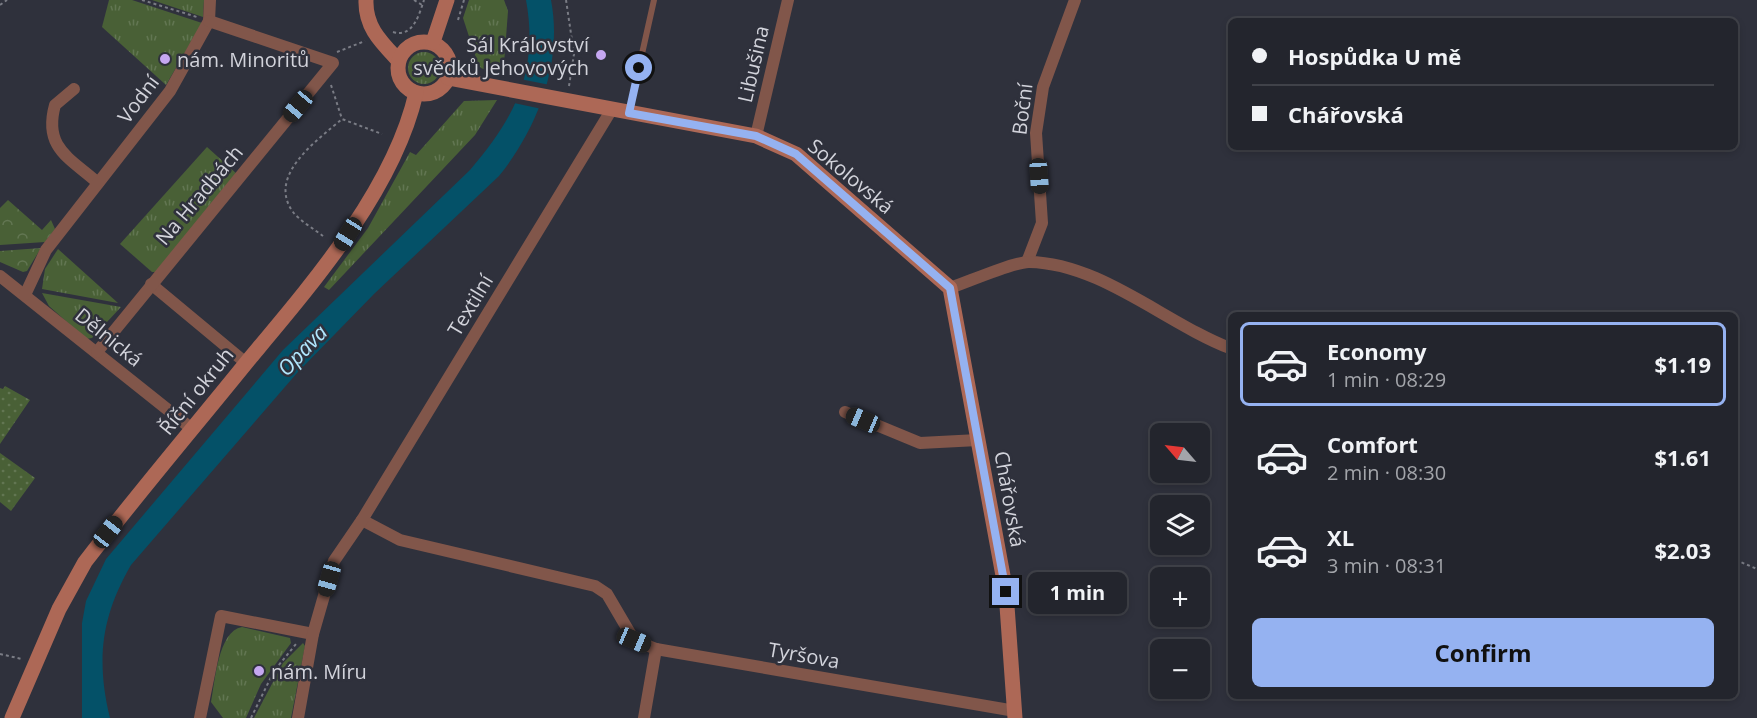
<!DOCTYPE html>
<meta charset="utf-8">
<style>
body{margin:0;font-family:"Open Sans",sans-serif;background:#2b2d35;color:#f1f3f6;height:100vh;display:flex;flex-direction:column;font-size:22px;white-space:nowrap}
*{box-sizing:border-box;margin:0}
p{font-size:20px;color:#a3a5aa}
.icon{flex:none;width:33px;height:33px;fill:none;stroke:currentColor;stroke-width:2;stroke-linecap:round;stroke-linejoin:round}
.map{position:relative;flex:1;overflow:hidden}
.panel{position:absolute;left:1228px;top:312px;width:510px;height:387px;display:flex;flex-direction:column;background:#23252d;border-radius:9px;box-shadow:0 3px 9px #0003,0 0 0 2px #404249}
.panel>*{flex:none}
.hud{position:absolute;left:1228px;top:18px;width:510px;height:132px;border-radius:9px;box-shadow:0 3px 9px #0003,0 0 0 2px #404249;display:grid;align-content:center;height:132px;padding:0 24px;background:#23252d}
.needle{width:39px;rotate:298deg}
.fabs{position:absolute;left:1150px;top:423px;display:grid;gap:12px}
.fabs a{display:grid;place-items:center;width:60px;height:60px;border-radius:9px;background:#23252d;box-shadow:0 3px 9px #0003,0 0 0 2px #404249;font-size:30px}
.end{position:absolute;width:27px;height:27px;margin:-14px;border:8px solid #95b2f1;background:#111;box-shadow:0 0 0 3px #111}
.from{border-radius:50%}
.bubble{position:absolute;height:42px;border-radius:9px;background:#23252d;box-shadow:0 3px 9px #0003,0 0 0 2px #404249;font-size:20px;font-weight:700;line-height:42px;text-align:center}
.car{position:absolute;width:18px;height:36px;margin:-18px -9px;border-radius:8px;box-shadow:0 0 4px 2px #0007;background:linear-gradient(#222 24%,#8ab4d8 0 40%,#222 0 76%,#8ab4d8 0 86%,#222 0)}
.hud b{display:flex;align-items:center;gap:21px;height:57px;font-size:22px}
.hud b+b{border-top:2px solid #404249}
.hud i{width:15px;height:15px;background:#f1f3f6}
ul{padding:10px 0 0;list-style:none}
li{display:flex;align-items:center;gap:18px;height:84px;margin:0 12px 9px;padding:0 12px;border:3px solid transparent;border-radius:9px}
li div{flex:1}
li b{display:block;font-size:22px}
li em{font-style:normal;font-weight:700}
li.active{border-color:#95b2f1}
li>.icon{width:54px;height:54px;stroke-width:1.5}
.action{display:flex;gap:12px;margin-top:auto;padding:12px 24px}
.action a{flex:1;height:69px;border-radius:9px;background:#95b2f1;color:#111;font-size:24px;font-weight:700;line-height:69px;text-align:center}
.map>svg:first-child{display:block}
.grass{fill:url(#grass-tufts)}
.forest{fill:url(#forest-crowns)}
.park{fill:url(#park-dots)}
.water{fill:#045168}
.pier{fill:#2f313c}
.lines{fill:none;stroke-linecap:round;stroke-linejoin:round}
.path{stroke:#7a7c85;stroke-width:2;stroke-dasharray:3 3;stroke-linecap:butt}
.lane{stroke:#81564a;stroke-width:6}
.street{stroke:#81564a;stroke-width:12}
.secondary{stroke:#ad6856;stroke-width:15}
.route{stroke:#95b2f1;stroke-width:8}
.poi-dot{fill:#c5a7f1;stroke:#2f313c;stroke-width:2}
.labels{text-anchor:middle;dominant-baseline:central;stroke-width:5;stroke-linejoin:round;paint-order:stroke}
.poi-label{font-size:20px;fill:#d2d3db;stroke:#2f313c;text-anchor:start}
.street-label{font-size:20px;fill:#d2d3db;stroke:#2f313c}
.water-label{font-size:21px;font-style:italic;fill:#b1e7fe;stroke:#2f313c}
</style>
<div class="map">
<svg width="1757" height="718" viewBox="0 0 1757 718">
<defs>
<pattern id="grass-tufts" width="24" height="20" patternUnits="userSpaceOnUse" patternTransform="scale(1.5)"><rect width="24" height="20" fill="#496036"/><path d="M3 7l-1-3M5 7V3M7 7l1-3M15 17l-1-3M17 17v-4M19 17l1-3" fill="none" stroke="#627652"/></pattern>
<pattern id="forest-crowns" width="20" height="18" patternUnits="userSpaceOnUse" patternTransform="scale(1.5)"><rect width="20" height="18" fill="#496036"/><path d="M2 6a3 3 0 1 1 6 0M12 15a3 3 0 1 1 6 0" fill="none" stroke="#627652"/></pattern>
<pattern id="park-dots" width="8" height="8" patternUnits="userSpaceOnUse" patternTransform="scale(1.5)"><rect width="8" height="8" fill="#496036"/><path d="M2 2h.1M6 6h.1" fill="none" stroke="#627652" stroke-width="1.8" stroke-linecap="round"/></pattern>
</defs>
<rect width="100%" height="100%" fill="#2f313c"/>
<g class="grass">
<polygon points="109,0 132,0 202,23 166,85 102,27"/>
<polygon points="152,0 204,0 203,17"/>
<polygon points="469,0 504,0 508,11 503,77 481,68 478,64 463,18"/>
<circle cx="424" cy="68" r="16"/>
<polygon points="497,100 475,135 329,290 324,287 368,228 410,152 416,155 464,101"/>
<polygon points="207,147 237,174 156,272 152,272 120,244"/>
<polygon points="58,249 118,303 42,289 45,269"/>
<polygon points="42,293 121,307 92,338 86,339 49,306"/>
<path d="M242 627 290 638 291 643 261 684 246 718H223L211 702C215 682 218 631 242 627Z"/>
<polygon points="303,643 305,646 291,718 254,718 283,663"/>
</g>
<g class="forest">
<polygon points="8,200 42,230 51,220 55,229 45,242 0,245 0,208"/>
<polygon points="41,248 27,271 23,272 0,262 0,251"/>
</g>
<g class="park">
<polygon points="5,386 30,400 0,444 0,388 3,389"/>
<polygon points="0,453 35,478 11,511 0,502"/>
</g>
<path class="water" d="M526 0H551C563 62 538 128 499 176L374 294 297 373 131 565C101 617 96 660 110 718H82V623L86 601 106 559 283 350 470 170C515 118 539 71 526 0Z"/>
<polygon class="pier" points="520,79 550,85 542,109 514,103"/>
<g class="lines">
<g class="path">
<polyline points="142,0 197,17"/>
<polyline points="414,0 422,5"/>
<polyline points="566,0 574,54 569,86"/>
<polyline points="0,5 7,0"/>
<polyline points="458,20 464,0"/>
<path d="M393 32C413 38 419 15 424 0"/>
<polyline points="337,52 365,41"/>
<polyline points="331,85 342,119"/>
<path d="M323 236C314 229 300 221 293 212 266 175 319 139 342 119L382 134"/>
<polyline points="1736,560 1757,569"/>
<polyline points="0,654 22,659"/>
<polyline points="251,718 274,671 296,644"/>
</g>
<polyline class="lane" points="629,112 654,0"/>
<g class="street">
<path d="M74 89 55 105C43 148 70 158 98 183"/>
<polyline points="756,136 788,0"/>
<polyline points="1027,262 1042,223 1036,133 1043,87 1075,0"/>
<polyline points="0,276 192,429"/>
<polyline points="151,284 246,363"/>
<path d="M950 288C968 282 1013 262 1029 262 1101 263 1166 324 1232 349"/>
<polyline points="25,295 46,250 170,91 209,21 210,0"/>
<polyline points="97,352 333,63 209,21"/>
<polyline points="845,412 920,443 978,440"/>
<polyline points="362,520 400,540 595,586 607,594 634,640 656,649 1015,711"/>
<polyline points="200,718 221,616 313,634"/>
<polyline points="298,718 313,634 334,561 362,520 612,109"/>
<polyline points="644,718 656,649"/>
</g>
<g class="secondary">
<path d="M366 0C365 27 381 42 398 60"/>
<circle cx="424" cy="68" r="26"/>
<polyline points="433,42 447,0"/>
<polyline points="448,78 756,136 796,154 950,288 1006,592 1015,718"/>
<path d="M12 718 59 609 85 562C139 492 196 425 251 357 313 283 394 189 416 93"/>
</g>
</g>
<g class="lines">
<polyline class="route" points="639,68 629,113 756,136 796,154 950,288 1006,592"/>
</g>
<g class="poi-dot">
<circle cx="601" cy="55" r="6"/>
<circle cx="165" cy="59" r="6"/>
<circle cx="259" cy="671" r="6"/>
</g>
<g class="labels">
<g class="poi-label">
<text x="589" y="44" text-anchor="end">Sál Království<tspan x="589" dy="23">svědků Jehovových</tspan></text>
<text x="177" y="59">nám. Minoritů</text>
<text x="271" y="671">nám. Míru</text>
</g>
<g class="street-label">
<text transform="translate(753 64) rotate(-77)">Libušina</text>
<text transform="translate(138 99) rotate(-53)">Vodní</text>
<text transform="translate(1022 109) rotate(-83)">Boční</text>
<text transform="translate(851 176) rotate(40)">Sokolovská</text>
<text transform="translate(199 195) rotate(-50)">Na Hradbách</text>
<text transform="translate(470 305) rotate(-59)">Textilní</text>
<text transform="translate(109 337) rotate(39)">Dělnická</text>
<text transform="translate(196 391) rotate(-51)">Říční okruh</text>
<text transform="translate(1010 499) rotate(80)">Chářovská</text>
<text transform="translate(804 655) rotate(10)">Tyršova</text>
</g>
<g class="water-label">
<text transform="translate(302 350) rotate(-46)">Opava</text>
</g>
</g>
</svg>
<div class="fabs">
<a><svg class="needle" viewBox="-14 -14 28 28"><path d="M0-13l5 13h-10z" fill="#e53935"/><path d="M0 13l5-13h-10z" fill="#a3a5aa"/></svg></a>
<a><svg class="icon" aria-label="layers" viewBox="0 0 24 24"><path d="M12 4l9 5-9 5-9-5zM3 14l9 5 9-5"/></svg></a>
<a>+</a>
<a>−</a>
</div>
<i class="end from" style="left:639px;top:68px"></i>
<i class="end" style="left:1006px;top:592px"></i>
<div class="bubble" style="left:1028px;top:572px;width:99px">1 min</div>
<i class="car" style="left:298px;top:106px;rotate:220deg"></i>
<i class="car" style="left:1039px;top:176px;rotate:176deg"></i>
<i class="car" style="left:348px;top:234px;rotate:212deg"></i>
<i class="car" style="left:863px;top:420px;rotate:293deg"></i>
<i class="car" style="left:108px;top:532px;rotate:38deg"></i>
<i class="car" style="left:329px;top:579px;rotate:196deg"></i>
<i class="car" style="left:634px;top:640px;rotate:113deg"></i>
<div class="hud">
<b><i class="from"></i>Hospůdka U mě</b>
<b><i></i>Chářovská</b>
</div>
<section class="panel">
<ul>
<li class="active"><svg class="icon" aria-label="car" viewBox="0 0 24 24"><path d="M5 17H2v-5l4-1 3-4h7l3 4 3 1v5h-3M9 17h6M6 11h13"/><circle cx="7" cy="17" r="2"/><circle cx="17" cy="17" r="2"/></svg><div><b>Economy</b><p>1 min · 08:29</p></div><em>$1.19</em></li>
<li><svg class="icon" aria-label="car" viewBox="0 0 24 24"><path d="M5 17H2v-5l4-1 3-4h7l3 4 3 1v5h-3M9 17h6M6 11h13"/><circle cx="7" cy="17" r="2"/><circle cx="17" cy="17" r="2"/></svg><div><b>Comfort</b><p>2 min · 08:30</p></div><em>$1.61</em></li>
<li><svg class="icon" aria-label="car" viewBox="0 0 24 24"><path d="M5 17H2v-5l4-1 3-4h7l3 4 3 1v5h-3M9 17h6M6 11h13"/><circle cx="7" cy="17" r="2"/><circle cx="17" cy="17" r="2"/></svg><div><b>XL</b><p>3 min · 08:31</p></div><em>$2.03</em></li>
</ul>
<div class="action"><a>Confirm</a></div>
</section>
</div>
